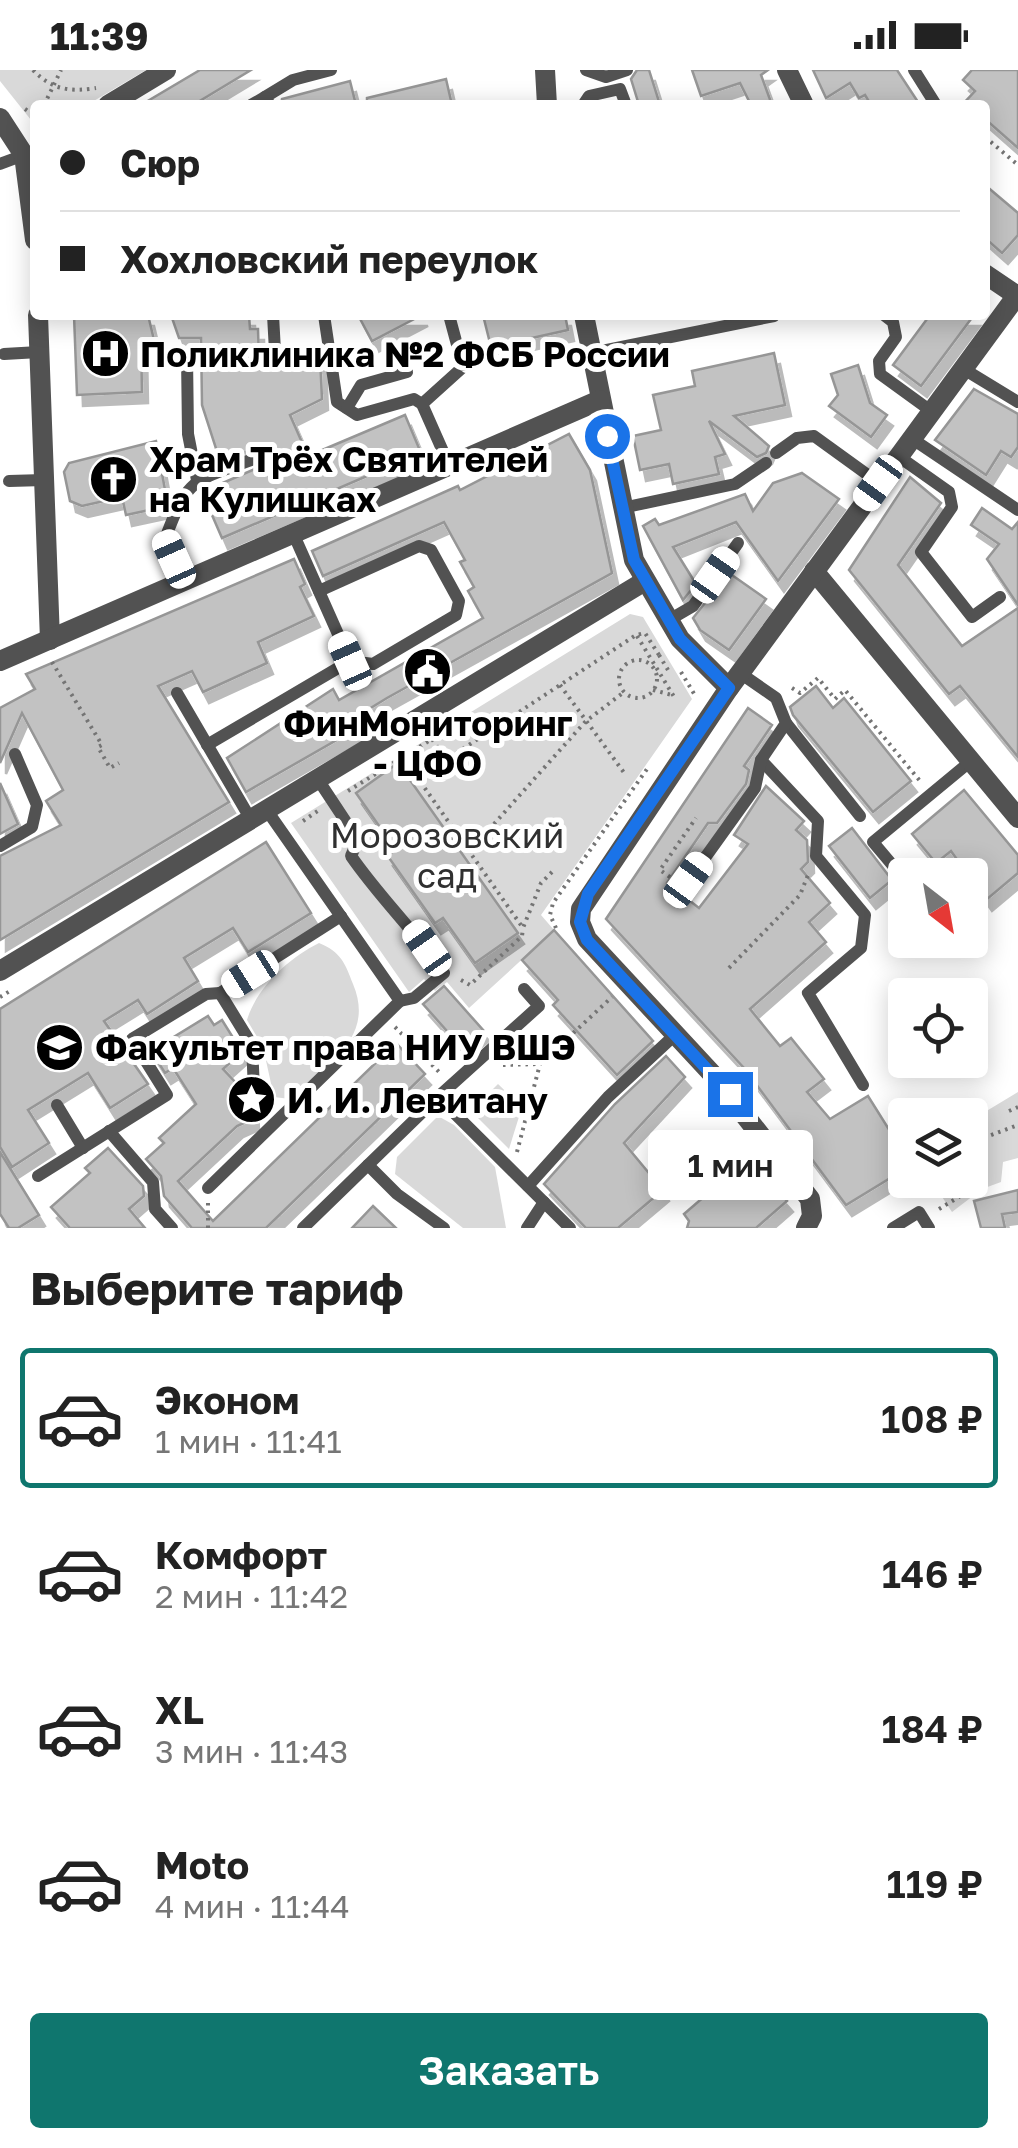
<!DOCTYPE html>
<html lang="ru">
<meta charset="utf-8">
<style>
body{margin:0;font-family:"Golos Text",sans-serif;background:#f6f6f6;color:#222;height:100vh;display:flex;flex-direction:column;font-size:38px;white-space:nowrap}
*{box-sizing:border-box;margin:0}
p{font-size:32px;color:#767676}
.icon{flex:none;width:55px;height:55px;fill:none;stroke:currentColor;stroke-width:2;stroke-linecap:round;stroke-linejoin:round}
.map{position:relative;height:1158px;overflow:hidden}
.sheet{display:flex;flex-direction:column;background:#fff;flex:1}
.sheet>*{flex:none}
.top-card{position:absolute;left:30px;top:30px;width:960px;height:220px;border-radius:10px;box-shadow:0 5px 25px #0003;display:grid;align-content:center;height:220px;padding:0 30px;background:#fff}
.needle{width:65px;rotate:149deg}
.buttons{position:absolute;left:888px;top:788px;display:grid;gap:20px}
.buttons a{display:grid;place-items:center;width:100px;height:100px;border-radius:10px;background:#fff;box-shadow:0 5px 25px #0003;font-size:50px}
.end{position:absolute;width:45px;height:45px;margin:-22px;border:12px solid #1a73e8;background:#fff;box-shadow:0 0 0 5px #fff}
.from{border-radius:50%}
.bubble{position:absolute;height:70px;border-radius:10px;background:#fff;box-shadow:0 5px 25px #0003;font-size:32px;font-weight:600;line-height:70px;text-align:center}
.car{position:absolute;width:30px;height:60px;margin:-30px -15px;border-radius:12px;box-shadow:0 0 8px 2px #0007;background:linear-gradient(#fff 24%,#345 0 40%,#fff 0 76%,#345 0 86%,#fff 0)}
.top-card b{display:flex;align-items:center;gap:35px;height:95px;font-size:38px}
.top-card b+b{border-top:2px solid #e0e0e0}
.top-card i{width:25px;height:25px;background:#222}
ul{padding:0;list-style:none}
li{display:flex;align-items:center;gap:30px;height:140px;margin:0 20px 15px;padding:0 10px;border:5px solid transparent;border-radius:10px}
li div{flex:1}
li b{display:block;font-size:38px}
li em{font-style:normal;font-weight:600}
li.on{border-color:#0f766e}
li>.icon{width:90px;height:90px;stroke-width:1.5}
h2{padding:0 30px;font-size:45px;line-height:120px}
.action{display:flex;gap:20px;margin-top:auto;padding:20px 30px}
.action a{flex:1;height:115px;border-radius:10px;background:#0f766e;color:#fff;font-size:40px;font-weight:600;line-height:115px;text-align:center}
.status{display:flex;justify-content:space-between;align-items:center;height:70px;padding:0 50px;background:#fff;direction:ltr}
.status svg{height:28px;fill:currentColor}
.map>svg:first-child{display:block}
.green{fill:#d9d9d9}
.building{fill:#c2c2c2;stroke:#969696;stroke-width:2.5;filter:url(#shadow)}
.lines{fill:none;stroke-linecap:round;stroke-linejoin:round}
.path{stroke:#747474;stroke-width:4;stroke-dasharray:2.5 5;stroke-linecap:butt}
.lane{stroke:#525252;stroke-width:12}
.street{stroke:#525252;stroke-width:20}
.route{stroke:#1a73e8;stroke-width:12}
.labels{text-anchor:middle;dominant-baseline:central;stroke-width:10;stroke-linejoin:round;paint-order:stroke}
.poi-label{font-size:35px;font-weight:bold;fill:#000;stroke:#fff;text-anchor:start}
.park-label{font-size:35px;fill:#303030;stroke:#fff}
</style>
<div class="status"><b>11:39</b><svg viewBox="0 0 49 12"><path d="M0 12V9h3v3zM5 12V6h3v6zM10 12V3h3v9zM15 12V0h3v12zM26 1h20v11H26zM47 4h2v5h-2z"/></svg></div>
<div class="map">
<svg width="1018" height="1158" viewBox="0 0 1018 1158">
<defs>
<filter id="shadow"><feDropShadow dx="6" dy="11" stdDeviation="0" flood-color="#0004"/></filter>
</defs>
<rect width="100%" height="100%" fill="#fff"/>
<g class="green">
<polygon points="0,0 146,0 87,35 35,35 35,55 0,11"/>
<polygon points="630,544 643,547 692,629 541,845 554,860 469,938 447,912 435,921 424,909 409,922 291,753"/>
<path d="M319 873C341 882 345 893 353 914 376 969 326 994 290 1029L274 1027 263 977 247 950C257 917 289 888 319 873Z"/>
<polygon points="498,1014 522,1037 509,1079 471,1041"/>
<polygon points="1018,1022 1018,1088 1003,1092 1001,1112 982,1119 952,1142 931,1110 970,1110 970,1051"/>
<polygon points="438,1046 454,1055 495,1097 506,1158 463,1158 395,1104 397,1087"/>
</g>
<g class="building">
<polygon points="200,0 251,0 193,35 141,35"/>
<polygon points="637,0 649,0 660,35 639,35 631,9"/>
<polygon points="692,0 768,0 761,5 772,35 751,35 740,13 701,26"/>
<polygon points="813,0 897,0 920,35 871,35 865,25 859,28 850,13 826,28"/>
<polygon points="972,0 1018,0 1018,78 985,49 985,35 962,35 975,21 963,10"/>
<polygon points="446,9 452,35 367,35 367,28"/>
<polygon points="350,11 356,35 281,35 282,29"/>
<polygon points="985,115 1018,143 1018,165 1002,183 985,168"/>
<polygon points="74,245 148,245 154,270 141,270 142,322 77,325"/>
<polygon points="171,245 249,245 250,259 258,259 259,291 320,288 322,329 290,345 308,386 405,345 421,383 222,468 202,422 255,399 261,388 252,380 220,391 202,335 201,268 179,268"/>
<polygon points="358,245 422,245 372,271"/>
<polygon points="483,245 565,245 568,260 491,277"/>
<polygon points="930,245 974,245 921,316 893,295"/>
<polygon points="774,283 785,335 734,346 769,376 766,383 757,387 709,351 725,384 715,387 719,404 673,414 669,394 640,400 633,366 661,360 653,325 695,316 692,301"/>
<polygon points="858,295 870,333 887,345 871,367 829,336 838,325 831,304"/>
<polygon points="974,319 1018,344 1018,377 1011,387 1001,381 986,405 935,370"/>
<polygon points="569,364 590,400 612,503 387,628 356,647 361,656 246,722 227,688 333,619 339,630 483,548 468,521 474,517 460,492 465,490 444,452 323,506 312,481 458,416 460,420"/>
<polygon points="156,371 168,436 126,445 122,427 82,436 70,431 64,402 69,393"/>
<polygon points="802,403 839,429 778,511 736,452 673,477 696,514 683,530 643,456 655,449 659,455 745,424 753,441 773,413"/>
<polygon points="910,407 941,433 898,495 962,576 1018,538 1018,687 960,616 949,624 849,500"/>
<polygon points="982,438 1012,459 1018,452 1018,535 987,489 999,474 971,455"/>
<polygon points="294,489 305,514 300,517 314,546 258,572 267,593 203,622 192,601 158,616 229,732 0,870 0,786 61,755 46,731 63,720 22,643 0,693 0,638 35,619 26,604"/>
<polygon points="729,503 766,529 729,580 700,560 693,548"/>
<polygon points="816,616 833,638 844,628 911,711 873,742 793,645 790,637"/>
<polygon points="748,638 772,655 744,696 749,700 746,714 717,753 708,753 667,813 699,838 748,774 734,765 766,716 804,751 796,760 807,770 808,792 801,799 830,833 809,852 826,872 750,939 780,976 791,968 824,1009 807,1022 830,1049 868,1026 905,1085 905,1099 846,1135 744,998 606,849"/>
<polygon points="398,693 518,863 475,893 443,848 435,853 387,785 396,780 356,723"/>
<polygon points="0,713 18,754 0,764"/>
<polygon points="964,720 1018,785 1018,803 986,830 951,781 936,793 912,764"/>
<polygon points="852,758 892,810 870,828 829,776"/>
<polygon points="266,772 311,843 248,882 233,858 184,888 198,911 147,944 138,930 104,951 148,1014 110,1038 88,1003 28,1040 49,1073 12,1097 0,1077 0,939"/>
<polygon points="554,860 653,971 617,1005 553,935 558,930 522,890"/>
<polygon points="444,916 483,960 462,978 423,934"/>
<polygon points="208,946 214,955 222,950 242,982 223,999 252,1030 253,1049 237,1056 178,1111 213,1151 396,973 425,1004 266,1158 192,1158 164,1126 161,1106 146,1089 164,1073 159,1068 196,1034 173,998 165,1003 151,981"/>
<polygon points="666,986 685,1007 624,1073 663,1120 618,1158 586,1158 544,1114 615,1034"/>
<polygon points="108,1078 143,1116 144,1126 129,1139 145,1158 70,1158 51,1137 90,1103 85,1098"/>
<polygon points="0,1082 39,1145 18,1158 9,1158 0,1144"/>
<polygon points="749,1088 759,1099 765,1094 776,1108 771,1113 787,1131 756,1158 687,1158 689,1151 684,1144"/>
<polygon points="1018,1120 1018,1142 1002,1144 1005,1158 981,1158 974,1131"/>
<polygon points="373,1136 396,1158 352,1158"/>
</g>
<g class="lines">
<g class="path">
<path d="M33 0C52 20 70 22 96 18"/>
<polyline points="44,35 61,0"/>
<polyline points="25,39 35,46"/>
<polyline points="985,67 1018,95"/>
<polyline points="637,566 676,630"/>
<polyline points="659,585 668,600"/>
<circle cx="638" cy="609" r="19"/>
<polyline points="52,592 102,675 98,677 110,698 119,693"/>
<polyline points="681,602 696,627"/>
<polyline points="560,615 625,704"/>
<polyline points="792,618 800,623 818,608 835,629 845,620 920,711"/>
<polyline points="653,620 672,625"/>
<polyline points="348,721 403,687"/>
<polyline points="303,751 319,740"/>
<polyline points="469,782 585,652 624,622"/>
<polyline points="552,802 541,813 523,858 403,687 432,669 446,690 636,565 645,563 659,585"/>
<polyline points="670,807 660,800 696,748"/>
<polyline points="556,858 550,845 553,833 647,699"/>
<polyline points="729,898 800,825 808,805"/>
<polyline points="461,910 470,915 522,866 523,858"/>
<polyline points="0,927 10,921"/>
<polyline points="395,957 441,1004"/>
<polyline points="503,995 540,994 612,927"/>
<polyline points="1009,1041 1018,1037"/>
<polyline points="970,1073 1018,1055"/>
<polyline points="517,1082 540,994"/>
<polyline points="208,1133 208,1158"/>
<polyline points="939,1139 967,1122 964,1110"/>
</g>
<g class="lane">
<polyline points="586,0 606,7 627,0"/>
<polyline points="914,0 936,35"/>
<polyline points="265,27 293,10 331,0"/>
<polyline points="251,35 265,27 270,35"/>
<polyline points="583,35 589,26 620,19 626,35"/>
<polyline points="0,94 24,85"/>
<polyline points="273,245 275,281"/>
<polyline points="324,245 337,332 357,345 414,329 422,334 449,395"/>
<polyline points="884,245 893,252 896,267 879,291 880,304 931,341"/>
<polyline points="592,283 774,246"/>
<polyline points="4,284 39,282"/>
<polyline points="154,287 187,286 188,364 197,410"/>
<polyline points="962,298 1018,332"/>
<polyline points="422,334 463,297 449,245"/>
<polyline points="347,338 361,315 407,302"/>
<polyline points="911,368 1018,440"/>
<polyline points="776,383 797,368 814,366 879,413"/>
<polyline points="898,386 949,422 952,437 921,482 972,547 1000,527"/>
<polyline points="9,411 44,410"/>
<polyline points="622,438 735,414 766,393"/>
<path d="M184 511 165 469C188 408 191 412 251 390"/>
<polyline points="319,521 419,476 431,480 459,531 456,545 373,594 350,591"/>
<polyline points="669,550 693,536 738,473"/>
<polyline points="177,623 250,748"/>
<polyline points="786,653 860,746"/>
<polyline points="207,675 350,591 293,463"/>
<polyline points="761,690 818,751 816,786 865,845 861,878 808,923 863,1015"/>
<path d="M317 708 358 770 351 786C380 828 415 861 444 903L414 928 400 931"/>
<polyline points="0,776 32,757 37,735 15,684"/>
<polyline points="905,810 873,772 971,691"/>
<polyline points="684,817 755,718 761,690 786,653 776,628 740,603"/>
<polyline points="254,1020 252,975 220,923 341,846"/>
<polyline points="438,1027 539,936 524,919"/>
<polyline points="57,1035 83,1078"/>
<polyline points="109,1061 153,1112 155,1139 172,1158"/>
<polyline points="368,1095 397,1124 444,1158"/>
<polyline points="38,1106 167,1025 132,969 206,924 220,923"/>
<polyline points="528,1116 608,1027 677,963"/>
<polyline points="208,1118 400,931 266,739"/>
<polyline points="303,1158 438,1027 570,1158"/>
<polyline points="527,1158 544,1132"/>
<polyline points="893,1158 919,1142 929,1158"/>
</g>
<g class="street">
<polyline points="545,0 547,35"/>
<polyline points="787,0 804,35"/>
<polyline points="108,35 166,0"/>
<polyline points="0,48 24,85 35,170"/>
<polyline points="985,204 1016,225"/>
<polyline points="38,245 50,570"/>
<polyline points="584,245 634,490 680,569 729,618"/>
<polyline points="814,501 1018,748"/>
<polyline points="0,591 600,330"/>
<polyline points="0,901 645,511"/>
<polyline points="806,1158 812,1146 810,1129 715,1007 587,869 580,852 581,839 729,618 1018,224"/>
</g>
</g>
<g class="lines">
<polyline class="route" points="607,366 634,490 680,569 729,618 588,824 580,852 587,870 730,1024"/>
</g>
<defs>
<symbol id="hospital-disc" viewBox="-11 -11 22 22"><circle r="9.5" fill="#000" stroke="#fff"/><path d="M-5-5h3v3.5h4V-5h3V5h-3V1.5h-4V5h-3Z" fill="#fff"/></symbol>
<symbol id="church-disc" viewBox="-11 -11 22 22"><circle r="9.5" fill="#000" stroke="#fff"/><path d="M-1.2-6h2.4v3.5h3.3v2.4h-3.3V6h-2.4V-.1h-3.3v-2.4h3.3Z" fill="#fff"/></symbol>
<symbol id="civic-disc" viewBox="-11 -11 22 22"><circle r="9.5" fill="#000" stroke="#fff"/><path d="M-.6-6.5H3V-4.5H.6V-3L4-1V1h2V6H-6V1h2V-1L-.6-3ZM-1.2 2.5V6h2.4V2.5Z" fill="#fff"/></symbol>
<symbol id="university-disc" viewBox="-11 -11 22 22"><circle r="9.5" fill="#000" stroke="#fff"/><path d="M0-5L7-2L0 1L-7-2ZM-4 1L0 2.5L4 1V4Q0 6-4 4Z" fill="#fff"/></symbol>
<symbol id="sight-disc" viewBox="-11 -11 22 22"><circle r="9.5" fill="#000" stroke="#fff"/><path d="M0-6L1.8-2.2L6-1.7L2.9 1.2L3.7 5.4L0 3.3L-3.7 5.4L-2.9 1.2L-6-1.7L-1.8-2.2Z" fill="#fff"/></symbol>
</defs>
<g fill-rule="evenodd">
<use href="#hospital-disc" x="78" y="256" width="55" height="55"/>
<use href="#church-disc" x="86" y="382" width="55" height="55"/>
<use href="#civic-disc" x="400" y="574" width="55" height="55"/>
<use href="#university-disc" x="32" y="950" width="55" height="55"/>
<use href="#sight-disc" x="224" y="1002" width="55" height="55"/>
</g>
<g class="labels">
<g class="poi-label">
<text x="140" y="284">Поликлиника №2 ФСБ России</text>
<text x="149" y="389">Храм Трёх Святителей<tspan x="149" dy="40">на Кулишках</tspan></text>
<text x="428" y="653" text-anchor="middle">ФинМониторинг<tspan x="428" dy="40">- ЦФО</tspan></text>
<text x="95" y="977">Факультет права НИУ ВШЭ</text>
<text x="287" y="1030">И. И. Левитану</text>
</g>
<g class="park-label">
<text x="447" y="765">Морозовский<tspan x="447" dy="40">сад</tspan></text>
</g>
</g>
</svg>
<div class="buttons">
<a><svg class="needle" viewBox="-14 -14 28 28"><path d="M0-13l5 13h-10z" fill="#e53935"/><path d="M0 13l5-13h-10z" fill="#767676"/></svg></a>
<a><svg class="icon" aria-label="locate" viewBox="0 0 24 24"><circle cx="12" cy="12" r="6"/><path d="M12 2v4M12 18v4M2 12h4M18 12h4"/></svg></a>
<a><svg class="icon" aria-label="layers" viewBox="0 0 24 24"><path d="M12 4l9 5-9 5-9-5zM3 14l9 5 9-5"/></svg></a>
</div>
<i class="end from" style="left:607px;top:366px"></i>
<i class="end" style="left:730px;top:1024px"></i>
<div class="bubble" style="left:648px;top:1060px;width:165px">1 мин</div>
<i class="car" style="left:878px;top:413px;rotate:216deg"></i>
<i class="car" style="left:174px;top:489px;rotate:336deg"></i>
<i class="car" style="left:715px;top:505px;rotate:35deg"></i>
<i class="car" style="left:350px;top:591px;rotate:336deg"></i>
<i class="car" style="left:688px;top:810px;rotate:36deg"></i>
<i class="car" style="left:427px;top:878px;rotate:325deg"></i>
<i class="car" style="left:250px;top:904px;rotate:238deg"></i>
<div class="top-card">
<b><i class="from"></i>Сюр</b>
<b><i></i>Хохловский переулок</b>
</div>
</div>
<section class="sheet">
<h2>Выберите тариф</h2>
<ul>
<li class="on"><svg class="icon" aria-label="car" viewBox="0 0 24 24"><path d="M5 17H2v-5l4-1 3-4h7l3 4 3 1v5h-3M9 17h6M6 11h13"/><circle cx="7" cy="17" r="2"/><circle cx="17" cy="17" r="2"/></svg><div><b>Эконом</b><p>1 мин · 11:41</p></div><em>108 ₽</em></li>
<li><svg class="icon" aria-label="car" viewBox="0 0 24 24"><path d="M5 17H2v-5l4-1 3-4h7l3 4 3 1v5h-3M9 17h6M6 11h13"/><circle cx="7" cy="17" r="2"/><circle cx="17" cy="17" r="2"/></svg><div><b>Комфорт</b><p>2 мин · 11:42</p></div><em>146 ₽</em></li>
<li><svg class="icon" aria-label="car" viewBox="0 0 24 24"><path d="M5 17H2v-5l4-1 3-4h7l3 4 3 1v5h-3M9 17h6M6 11h13"/><circle cx="7" cy="17" r="2"/><circle cx="17" cy="17" r="2"/></svg><div><b>XL</b><p>3 мин · 11:43</p></div><em>184 ₽</em></li>
<li><svg class="icon" aria-label="car" viewBox="0 0 24 24"><path d="M5 17H2v-5l4-1 3-4h7l3 4 3 1v5h-3M9 17h6M6 11h13"/><circle cx="7" cy="17" r="2"/><circle cx="17" cy="17" r="2"/></svg><div><b>Moto</b><p>4 мин · 11:44</p></div><em>119 ₽</em></li>
</ul>
<div class="action"><a>Заказать</a></div>
</section>
